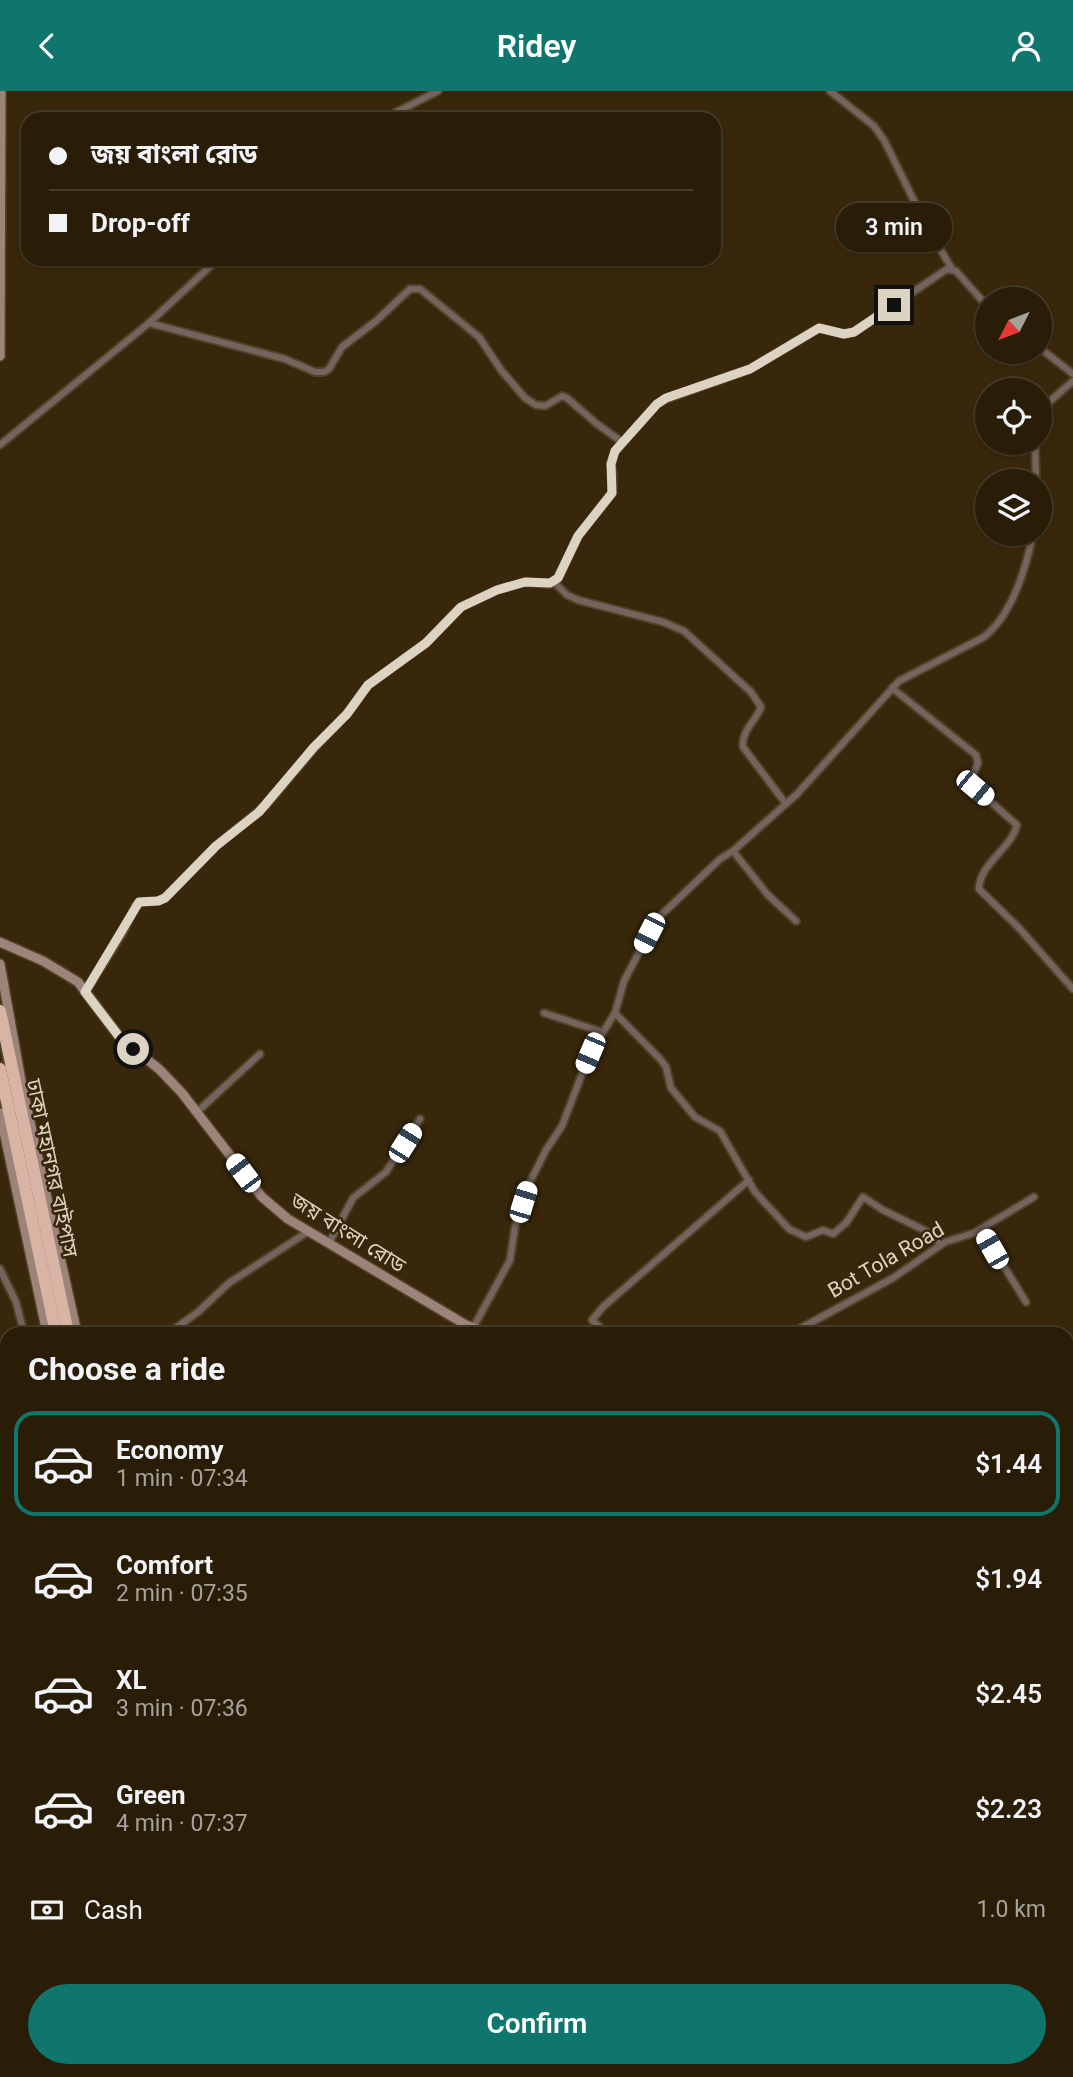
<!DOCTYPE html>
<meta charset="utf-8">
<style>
body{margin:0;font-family:Roboto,"Noto Sans Bengali",sans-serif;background:#322612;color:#f1f3f6;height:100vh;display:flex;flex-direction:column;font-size:26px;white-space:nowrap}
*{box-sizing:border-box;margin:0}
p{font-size:23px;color:#a5a29c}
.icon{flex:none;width:38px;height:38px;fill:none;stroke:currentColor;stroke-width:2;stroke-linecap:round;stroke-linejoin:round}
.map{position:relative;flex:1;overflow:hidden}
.sheet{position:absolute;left:0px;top:1236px;width:1074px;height:751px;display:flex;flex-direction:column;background:#2a1d08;border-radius:21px 21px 0 0;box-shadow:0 2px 5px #0004,0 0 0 2px #463b29}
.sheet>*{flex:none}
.banner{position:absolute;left:21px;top:21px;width:700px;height:154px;border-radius:21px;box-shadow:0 2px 5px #0004,0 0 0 2px #463b29;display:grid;align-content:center;height:154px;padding:0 28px;background:#2a1d08}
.needle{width:46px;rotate:228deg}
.buttons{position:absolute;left:975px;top:196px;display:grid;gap:14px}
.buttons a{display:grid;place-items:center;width:77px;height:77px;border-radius:50%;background:#2a1d08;box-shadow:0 2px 5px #0004,0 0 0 2px #463b29;font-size:35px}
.end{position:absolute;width:32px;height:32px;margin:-16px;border:9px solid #ddd3c3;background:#111;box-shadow:0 0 0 4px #111}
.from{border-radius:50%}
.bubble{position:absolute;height:49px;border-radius:24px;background:#2a1d08;box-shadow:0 2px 5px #0004,0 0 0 2px #463b29;font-size:23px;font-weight:600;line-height:49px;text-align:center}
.car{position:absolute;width:21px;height:42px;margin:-21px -10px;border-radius:9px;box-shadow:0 0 5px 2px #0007;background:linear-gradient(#fff 24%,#345 0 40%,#fff 0 76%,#345 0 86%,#fff 0)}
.banner b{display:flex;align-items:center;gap:24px;height:66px;font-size:26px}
.banner b+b{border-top:2px solid #463b29}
.banner i{width:18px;height:18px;background:#f1f3f6}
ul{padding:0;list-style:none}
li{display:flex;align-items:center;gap:21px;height:105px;margin:0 14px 10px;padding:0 14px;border:4px solid transparent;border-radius:21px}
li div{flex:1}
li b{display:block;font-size:26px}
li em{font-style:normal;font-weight:600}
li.on{border-color:#0f766e}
li>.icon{width:63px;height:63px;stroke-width:1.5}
h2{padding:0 28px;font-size:32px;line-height:84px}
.pay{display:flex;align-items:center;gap:18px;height:77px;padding:0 28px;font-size:26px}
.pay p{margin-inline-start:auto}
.primary-button{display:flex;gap:14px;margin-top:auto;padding:14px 28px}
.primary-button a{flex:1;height:80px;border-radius:42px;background:#0f766e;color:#fff;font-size:28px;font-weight:600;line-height:80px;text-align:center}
header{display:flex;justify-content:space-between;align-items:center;height:91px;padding:0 28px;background:#0f766e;color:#fff;font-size:32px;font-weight:600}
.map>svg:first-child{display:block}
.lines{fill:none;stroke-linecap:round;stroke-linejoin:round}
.street-casing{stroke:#524328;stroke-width:10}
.secondary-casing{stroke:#524328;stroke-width:12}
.highway-casing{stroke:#524328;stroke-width:16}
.street{stroke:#74645e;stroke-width:6}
.secondary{stroke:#9d847a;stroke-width:9}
.highway{stroke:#d9b3a4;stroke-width:12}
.route{stroke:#ddd3c3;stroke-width:9}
.labels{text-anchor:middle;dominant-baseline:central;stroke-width:5;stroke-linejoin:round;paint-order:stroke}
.street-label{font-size:21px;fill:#ddd3c3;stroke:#38270a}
</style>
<header><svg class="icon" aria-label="back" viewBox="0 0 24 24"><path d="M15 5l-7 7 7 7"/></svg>Ridey<svg class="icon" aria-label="person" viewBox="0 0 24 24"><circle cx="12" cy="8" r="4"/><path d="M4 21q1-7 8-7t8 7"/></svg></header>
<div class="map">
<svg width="1073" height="1986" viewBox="0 0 1073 1986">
<rect width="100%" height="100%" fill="#38270a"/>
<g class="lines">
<defs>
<g id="street">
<polyline points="830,0 874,35 884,49 925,132 952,178"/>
<polyline points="383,28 438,0"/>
<polyline points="149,232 285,268 315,281 324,281 329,278 342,256 376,230 410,198 420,198 479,246 501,279 525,307 536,314 545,315 562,305 567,307 597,333 622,351"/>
<polyline points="1040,257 1073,283"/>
<polyline points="1040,319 1073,290"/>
<polyline points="1035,352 1036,390"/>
<polyline points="0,354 149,232 218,168"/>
<path d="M554 491 567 504 578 509 663 531 684 540 751 601 761 616C756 630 741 640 743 656L786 713"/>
<path d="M892 597 976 664 978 672 971 689 975 697 1017 734C1011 758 979 773 979 798L1019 837 1073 898"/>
<polyline points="733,760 768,804 796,830"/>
<polyline points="85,901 122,843 136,814 142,811 158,810 165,807 216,755 266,714 315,656 347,623 368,594 426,552 461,516 497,499 525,491 550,493 558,487 578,445 612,402 613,385 611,373 615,360 657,313 666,308 750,278 819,237 844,243 854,241 947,178 956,180 987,215"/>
<polyline points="544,922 602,941"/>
<polyline points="615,922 661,969 666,976 671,997 695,1026 720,1040 755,1101 789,1138 806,1146 823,1139 833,1143 846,1132 863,1106 883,1119 928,1141 941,1154"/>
<polyline points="197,1021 260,963"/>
<polyline points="981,1138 1026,1211"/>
<polyline points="329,1152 353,1107 386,1081 420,1028"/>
<polyline points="0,1178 16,1211 24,1242"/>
<path d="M473 1237 510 1169 515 1136 529 1093 546 1059 562 1035 590 962 615 922 624 890 656 829 720 768 733 760 797 703 899 590 984 546C1013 523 1026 477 1033 443"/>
<polyline points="169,1242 198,1221 229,1192 309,1140"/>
<polyline points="606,1242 592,1229 604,1215 749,1089"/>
<polyline points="792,1242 893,1187 945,1151 974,1142 1034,1106"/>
<polyline points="0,1290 7,1278"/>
<polyline points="0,1907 7,1934"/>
</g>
<g id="secondary">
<polyline points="0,265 1,0"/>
<polyline points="0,851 43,870 78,891 121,948 159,978 182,1002 262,1106 288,1128 466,1234 487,1242"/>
<polyline points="0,873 22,995 77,1242"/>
<polyline points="0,1022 47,1242"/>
<polyline points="1068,1648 1073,1652"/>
<polyline points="240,1979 242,1986"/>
<polyline points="269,1979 272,1986"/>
<polyline points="12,1986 14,1986"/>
<polyline points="29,1986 37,1979"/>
</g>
<g id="highway">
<polyline points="0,920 68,1242"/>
<polyline points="0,978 56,1242"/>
<polyline points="249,1979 252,1986"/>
<polyline points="262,1979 264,1986"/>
</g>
</defs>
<use href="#street" class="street-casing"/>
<use href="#secondary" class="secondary-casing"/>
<use href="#highway" class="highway-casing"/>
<use href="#street" class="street"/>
<use href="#secondary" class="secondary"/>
<use href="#highway" class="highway"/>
</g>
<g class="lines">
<polyline class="route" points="133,958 121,948 85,901 139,811 158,810 165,807 216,755 259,721 314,656 347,623 368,594 426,552 461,516 497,499 525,491 550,492 558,487 578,445 612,402 611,373 615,360 657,313 666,307 750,278 819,237 844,243 854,241 894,214"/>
</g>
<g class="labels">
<g class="street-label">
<text transform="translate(52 1077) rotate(78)">ঢাকা মহানগর বাইপাস</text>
<text transform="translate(348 1142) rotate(32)">জয় বাংলা রোড</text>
<text transform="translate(886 1169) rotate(-30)">Bot Tola Road</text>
</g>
</g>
</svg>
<div class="buttons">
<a><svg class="needle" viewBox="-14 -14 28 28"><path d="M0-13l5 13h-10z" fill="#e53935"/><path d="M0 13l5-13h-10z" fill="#a5a29c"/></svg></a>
<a><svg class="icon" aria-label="locate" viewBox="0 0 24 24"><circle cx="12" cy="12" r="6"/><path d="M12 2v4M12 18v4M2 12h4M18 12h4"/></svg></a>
<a><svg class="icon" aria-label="layers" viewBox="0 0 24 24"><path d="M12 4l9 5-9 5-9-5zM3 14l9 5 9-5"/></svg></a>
</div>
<i class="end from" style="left:133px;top:958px"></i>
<i class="end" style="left:894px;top:214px"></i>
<div class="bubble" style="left:836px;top:112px;width:116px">3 min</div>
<i class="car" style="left:975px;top:697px;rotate:130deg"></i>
<i class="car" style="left:649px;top:842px;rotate:207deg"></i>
<i class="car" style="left:590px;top:962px;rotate:203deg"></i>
<i class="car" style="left:405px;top:1052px;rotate:32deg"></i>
<i class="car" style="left:243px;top:1082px;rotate:323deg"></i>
<i class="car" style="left:523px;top:1111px;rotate:17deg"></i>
<i class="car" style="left:992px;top:1158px;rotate:330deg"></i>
<div class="banner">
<b><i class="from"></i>জয় বাংলা রোড</b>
<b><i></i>Drop-off</b>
</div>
<section class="sheet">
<h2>Choose a ride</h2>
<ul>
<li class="on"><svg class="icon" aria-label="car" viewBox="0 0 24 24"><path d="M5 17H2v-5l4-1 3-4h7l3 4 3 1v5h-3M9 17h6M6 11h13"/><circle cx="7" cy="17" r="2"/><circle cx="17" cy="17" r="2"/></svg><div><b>Economy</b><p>1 min · 07:34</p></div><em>$1.44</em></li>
<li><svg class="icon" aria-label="car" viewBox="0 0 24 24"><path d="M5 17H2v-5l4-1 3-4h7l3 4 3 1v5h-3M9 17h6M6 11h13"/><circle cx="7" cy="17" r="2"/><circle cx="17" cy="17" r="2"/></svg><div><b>Comfort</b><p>2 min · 07:35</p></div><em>$1.94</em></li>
<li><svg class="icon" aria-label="car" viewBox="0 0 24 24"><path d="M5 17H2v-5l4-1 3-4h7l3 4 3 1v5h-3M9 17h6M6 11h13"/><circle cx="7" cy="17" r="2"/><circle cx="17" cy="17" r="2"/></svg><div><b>XL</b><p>3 min · 07:36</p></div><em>$2.45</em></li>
<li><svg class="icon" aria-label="car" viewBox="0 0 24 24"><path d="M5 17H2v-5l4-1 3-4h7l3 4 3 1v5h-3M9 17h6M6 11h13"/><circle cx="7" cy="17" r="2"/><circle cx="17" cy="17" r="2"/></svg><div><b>Green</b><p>4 min · 07:37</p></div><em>$2.23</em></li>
</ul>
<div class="pay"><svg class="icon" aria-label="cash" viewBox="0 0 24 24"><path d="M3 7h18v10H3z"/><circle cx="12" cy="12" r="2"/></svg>Cash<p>1.0 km</p></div>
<div class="primary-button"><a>Confirm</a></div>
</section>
</div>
